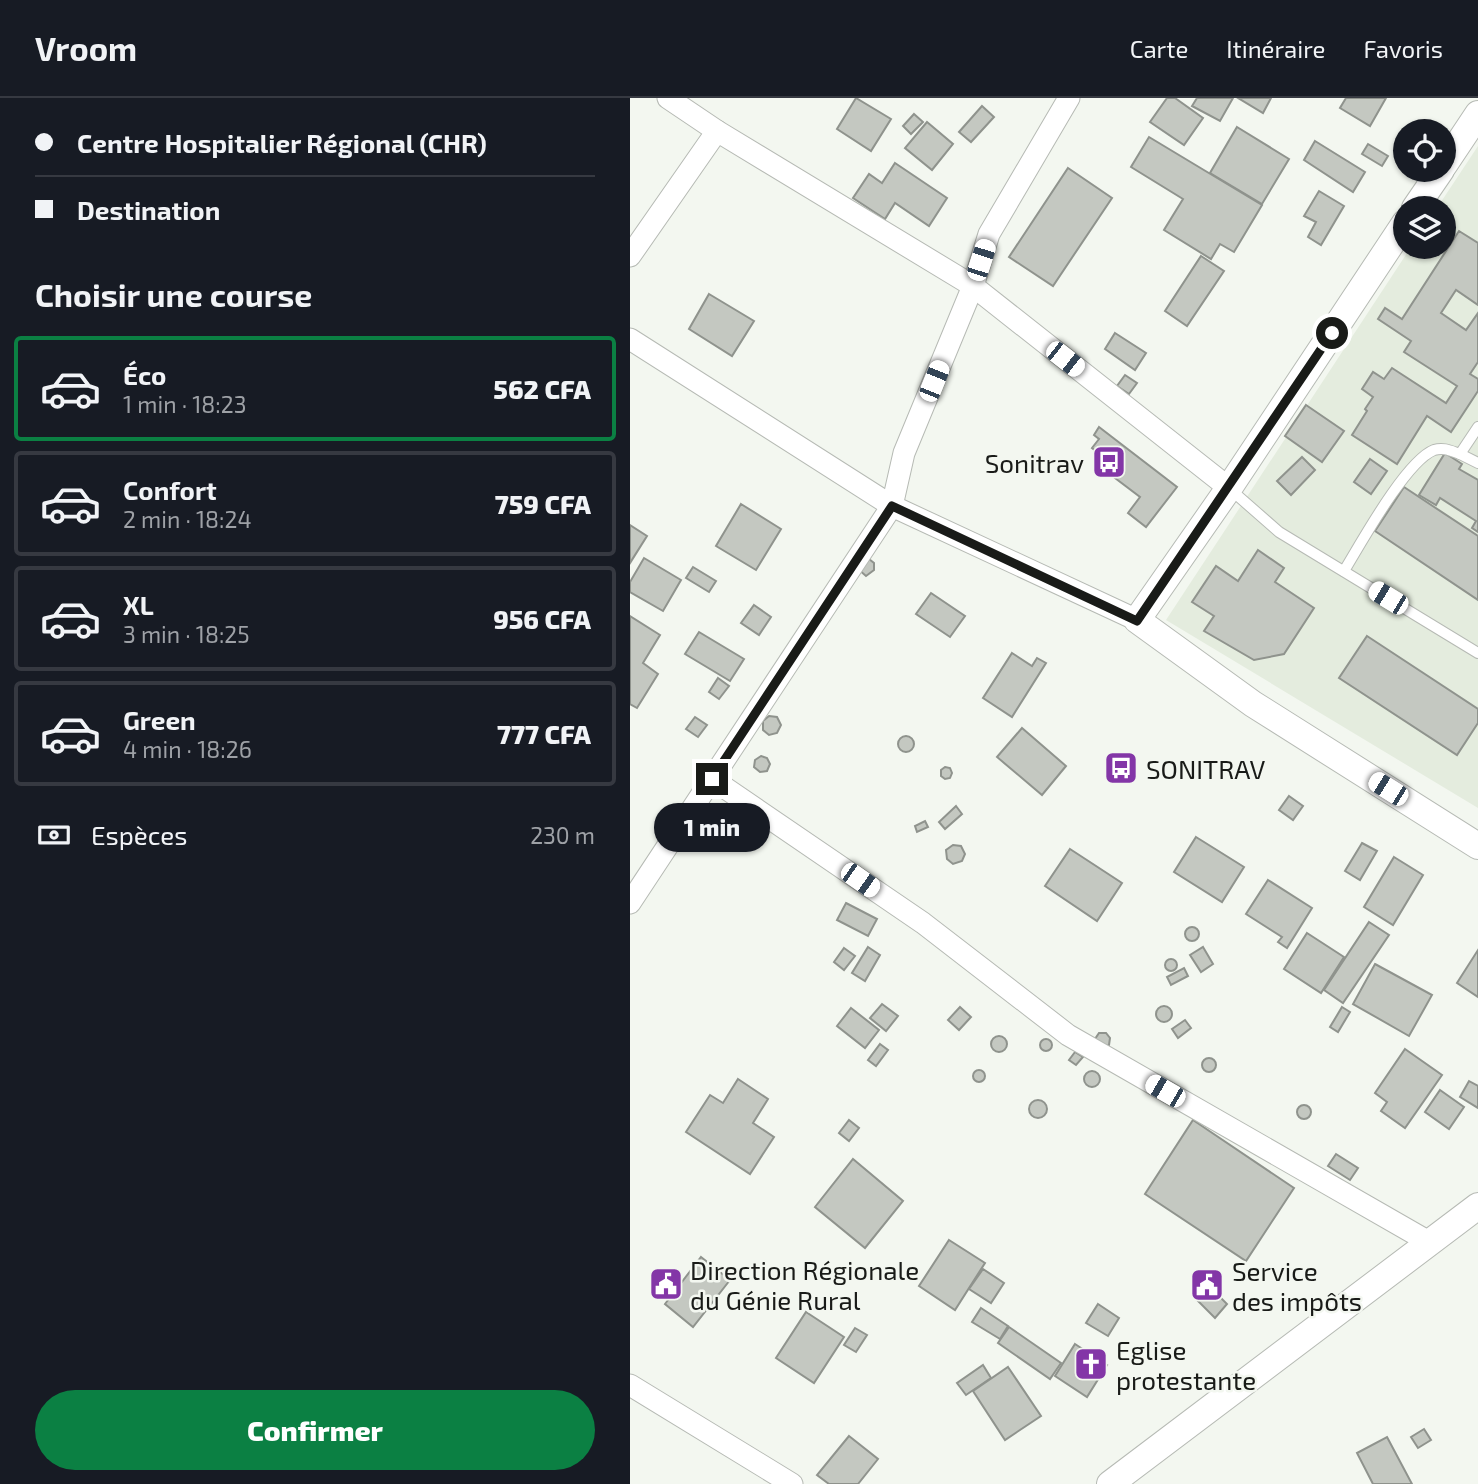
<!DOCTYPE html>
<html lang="fr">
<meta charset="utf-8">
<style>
body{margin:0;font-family:"Exo 2",sans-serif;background:#242831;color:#f1f3f6;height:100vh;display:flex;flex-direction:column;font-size:26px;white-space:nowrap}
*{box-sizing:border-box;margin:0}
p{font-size:23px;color:#9ea1a6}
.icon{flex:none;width:38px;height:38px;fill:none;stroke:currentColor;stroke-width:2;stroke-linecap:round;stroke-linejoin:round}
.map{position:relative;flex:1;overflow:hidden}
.drawer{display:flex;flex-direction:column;background:#171b24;width:630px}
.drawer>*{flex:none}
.hud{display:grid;align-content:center;height:154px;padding:0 35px;background:#171b24}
.fabs{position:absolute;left:763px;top:21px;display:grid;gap:14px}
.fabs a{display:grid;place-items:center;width:63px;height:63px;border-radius:50%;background:#171b24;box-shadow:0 2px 5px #0004;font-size:35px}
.end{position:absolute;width:32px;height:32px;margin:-16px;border:9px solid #191b18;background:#fff;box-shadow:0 0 0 4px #fff}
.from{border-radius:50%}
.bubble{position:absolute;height:49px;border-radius:24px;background:#171b24;box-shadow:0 2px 5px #0004;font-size:23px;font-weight:800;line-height:49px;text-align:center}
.car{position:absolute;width:21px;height:42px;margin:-21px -10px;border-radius:9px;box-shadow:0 0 5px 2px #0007;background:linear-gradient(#fff 24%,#345 0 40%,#fff 0 76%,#345 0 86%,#fff 0)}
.hud b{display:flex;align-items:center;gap:24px;height:66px;font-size:26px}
.hud b+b{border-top:2px solid #363941}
.hud i{width:18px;height:18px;background:#f1f3f6}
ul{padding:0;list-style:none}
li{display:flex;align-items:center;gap:21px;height:105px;margin:0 14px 10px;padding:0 21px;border:4px solid #363941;border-radius:7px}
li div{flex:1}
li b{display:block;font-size:26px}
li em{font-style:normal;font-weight:800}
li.on{border-color:#0b8043}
li>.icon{width:63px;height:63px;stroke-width:1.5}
h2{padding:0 35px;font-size:32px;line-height:84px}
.pay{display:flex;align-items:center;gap:18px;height:77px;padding:0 35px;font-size:26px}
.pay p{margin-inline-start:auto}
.primary-button{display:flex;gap:14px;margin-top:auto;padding:14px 35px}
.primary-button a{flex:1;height:80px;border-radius:42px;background:#0b8043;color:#fff;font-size:28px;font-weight:800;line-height:80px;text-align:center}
header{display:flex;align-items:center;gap:42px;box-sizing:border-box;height:98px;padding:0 35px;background:#171b24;border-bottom:2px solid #363941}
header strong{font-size:33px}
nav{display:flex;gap:38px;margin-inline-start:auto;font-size:24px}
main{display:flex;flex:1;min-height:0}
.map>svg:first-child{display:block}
.built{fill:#e4ecde}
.building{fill:#c4c8c1;stroke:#8f938d;stroke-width:2}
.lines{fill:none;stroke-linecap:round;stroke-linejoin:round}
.service-casing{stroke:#b6bab4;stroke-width:12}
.minor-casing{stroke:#b6bab4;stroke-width:23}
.tertiary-casing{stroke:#b6bab4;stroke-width:28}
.service{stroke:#fff;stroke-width:10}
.minor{stroke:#fff;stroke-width:21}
.tertiary{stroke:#fff;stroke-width:26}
.route{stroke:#191b18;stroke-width:9}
.labels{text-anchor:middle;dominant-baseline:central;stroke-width:5;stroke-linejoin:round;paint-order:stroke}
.poi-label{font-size:26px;fill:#191b18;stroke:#f3f7f0;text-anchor:start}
</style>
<header>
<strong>Vroom</strong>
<nav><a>Carte</a><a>Itinéraire</a><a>Favoris</a></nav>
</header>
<main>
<section class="drawer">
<div class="hud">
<b><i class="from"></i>Centre Hospitalier Régional (CHR)</b>
<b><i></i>Destination</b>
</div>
<h2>Choisir une course</h2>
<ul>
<li class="on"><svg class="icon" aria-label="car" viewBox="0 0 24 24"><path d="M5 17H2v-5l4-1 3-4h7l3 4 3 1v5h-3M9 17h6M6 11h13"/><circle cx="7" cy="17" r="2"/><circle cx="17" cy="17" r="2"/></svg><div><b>Éco</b><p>1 min · 18:23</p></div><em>562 CFA</em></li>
<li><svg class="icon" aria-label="car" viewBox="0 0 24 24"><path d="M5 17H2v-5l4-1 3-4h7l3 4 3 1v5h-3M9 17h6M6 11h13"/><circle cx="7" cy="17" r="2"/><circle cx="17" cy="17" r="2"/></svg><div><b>Confort</b><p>2 min · 18:24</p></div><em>759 CFA</em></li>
<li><svg class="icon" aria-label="car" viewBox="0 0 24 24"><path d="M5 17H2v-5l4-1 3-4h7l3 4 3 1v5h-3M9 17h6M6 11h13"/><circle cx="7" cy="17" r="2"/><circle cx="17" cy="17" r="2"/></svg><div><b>XL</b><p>3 min · 18:25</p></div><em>956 CFA</em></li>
<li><svg class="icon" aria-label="car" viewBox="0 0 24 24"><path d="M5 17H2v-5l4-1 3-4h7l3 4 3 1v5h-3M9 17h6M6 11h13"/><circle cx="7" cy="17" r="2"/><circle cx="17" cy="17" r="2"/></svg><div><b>Green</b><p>4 min · 18:26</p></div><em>777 CFA</em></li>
</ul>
<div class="pay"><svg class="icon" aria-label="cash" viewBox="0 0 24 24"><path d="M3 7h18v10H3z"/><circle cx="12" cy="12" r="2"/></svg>Espèces<p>230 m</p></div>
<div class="primary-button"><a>Confirmer</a></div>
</section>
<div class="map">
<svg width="848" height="1386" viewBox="0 0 848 1386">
<rect width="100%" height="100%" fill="#f3f7f0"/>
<polygon class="built" points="848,48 848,710 536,522 781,149 814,149 814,110 807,110"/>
<g class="building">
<polygon points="226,0 261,21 241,53 207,31"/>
<polygon points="537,0 545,0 573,20 554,47 520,24"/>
<polygon points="567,0 603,0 590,23 562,8"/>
<polygon points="608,0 641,0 633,15"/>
<polygon points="716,0 756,0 740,28 710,10"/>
<polygon points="352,8 364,19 341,44 329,34"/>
<polygon points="284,16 293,24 281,36 273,28"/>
<polygon points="297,24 323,46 302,72 275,50"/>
<polygon points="607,29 659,61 632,106 580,75"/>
<polygon points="519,39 632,107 604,154 590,146 581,161 534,132 553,101 501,69"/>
<polygon points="685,43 735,74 723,94 674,62"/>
<polygon points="738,46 758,58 752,68 732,56"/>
<polygon points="265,65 317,100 299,128 265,105 255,121 223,100 239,76 252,85"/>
<polygon points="438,70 482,100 423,188 379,159"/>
<polygon points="689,93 714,108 691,147 678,139 686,124 674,118"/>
<polygon points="829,133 848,145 848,207 826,192 811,215 836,232 848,215 848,264 840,276 848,281 848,293 821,334 797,318 767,366 722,337 737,313 735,311 743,299 732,291 743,274 754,281 762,270 816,305 827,288 774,254 781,243 748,221 755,210 772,221"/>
<polygon points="571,158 594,173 557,228 535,213"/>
<polygon points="79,196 124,223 102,258 59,231"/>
<polygon points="485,235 516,255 505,272 475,251"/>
<polygon points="495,277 507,285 499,296 487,288"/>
<polygon points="676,307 714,333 692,364 655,338"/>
<polygon points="469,329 547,389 516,429 498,415 510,399 485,380 490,372 462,350 469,341 464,337"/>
<polygon points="815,355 832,366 829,371 848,382 848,434 842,430 846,423 810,400 806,407 789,397"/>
<polygon points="672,359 685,372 661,397 647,383"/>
<polygon points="740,361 757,373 741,396 724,384"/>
<polygon points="774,389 848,438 848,502 745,433"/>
<polygon points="111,406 151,431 126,472 86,448"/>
<polygon points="0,427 17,438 0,465"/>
<polygon points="628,452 654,470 645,484 684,510 654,556 624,562 574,533 584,518 562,504 586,468 608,483"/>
<polygon points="14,460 51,482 33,513 0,494 0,484"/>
<polygon points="239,461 244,465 244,472 236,478 228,471"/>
<polygon points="63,469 86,483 79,494 56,480"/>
<polygon points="301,495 335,518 320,539 286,516"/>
<polygon points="124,507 141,519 129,537 111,525"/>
<polygon points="0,518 30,537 13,565 28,576 7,610 0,606"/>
<polygon points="69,534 114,561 100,583 55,556"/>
<polygon points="737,538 848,611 848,625 827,657 709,580"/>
<polygon points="382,555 402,568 407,560 416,565 382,619 353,600"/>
<polygon points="88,580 99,588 89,601 79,594"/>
<polygon points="139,618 147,619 151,627 147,635 139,637 133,632 133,623"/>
<polygon points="65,619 77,627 68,639 56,631"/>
<polygon points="392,630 436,668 412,697 367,659"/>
<circle cx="276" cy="646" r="8"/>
<polygon points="131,658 137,660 140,666 137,673 130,674 124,669 125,662"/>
<polygon points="315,669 320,670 322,675 320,680 315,681 311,678 311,672"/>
<polygon points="659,698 673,708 663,722 649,712"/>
<polygon points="326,708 332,716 315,731 309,724"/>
<polygon points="295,723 298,729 287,734 285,728"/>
<polygon points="566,739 614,769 592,804 544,774"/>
<polygon points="732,745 747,753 730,782 715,773"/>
<polygon points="323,747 331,748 335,756 332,763 323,766 317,761 316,752"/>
<polygon points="440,751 492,785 467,823 415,788"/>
<polygon points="764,759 793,777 763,827 734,809"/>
<polygon points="638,782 682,810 657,850 648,844 652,839 616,816"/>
<polygon points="216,805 247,821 238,838 207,822"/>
<polygon points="739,824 759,837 713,905 694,892"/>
<circle cx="562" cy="836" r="7"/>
<polygon points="677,835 714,859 691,895 654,871"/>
<polygon points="238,849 250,857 235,883 222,875"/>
<polygon points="573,849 583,866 571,874 560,857"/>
<polygon points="214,850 225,858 214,872 204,864"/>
<polygon points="848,852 848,899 827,885"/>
<circle cx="541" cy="867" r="6"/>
<polygon points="745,866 802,897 779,938 723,906"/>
<polygon points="554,870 558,878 541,887 537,879"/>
<polygon points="252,906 268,918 256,933 240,920"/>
<circle cx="534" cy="916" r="8"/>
<polygon points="330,909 341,919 329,932 318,922"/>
<polygon points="712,909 720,914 708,934 700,929"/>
<polygon points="221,910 249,932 235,950 207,928"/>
<polygon points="555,922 561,930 548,940 542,931"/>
<polygon points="469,935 476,935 480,940 479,947 473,950 465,941"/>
<circle cx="369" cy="946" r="8"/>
<circle cx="416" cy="947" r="6"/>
<polygon points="250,946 258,952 246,968 238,962"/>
<polygon points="775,951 812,977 775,1030 751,1013 757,1004 745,995"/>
<polygon points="445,954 453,959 446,967 439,962"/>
<circle cx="579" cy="967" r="7"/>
<circle cx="349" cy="978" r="6"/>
<circle cx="462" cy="981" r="8"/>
<polygon points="108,981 138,1001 123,1025 144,1039 120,1076 56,1034 80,997 93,1005"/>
<polygon points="839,983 848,988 848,1010 830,999"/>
<polygon points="810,992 834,1009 819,1031 795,1014"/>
<circle cx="408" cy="1011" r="9"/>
<circle cx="674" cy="1014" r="7"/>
<polygon points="219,1022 229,1030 219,1043 209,1035"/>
<polygon points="563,1022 664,1090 616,1163 515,1096"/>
<polygon points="706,1056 728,1070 720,1082 698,1068"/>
<polygon points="223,1061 273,1103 235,1150 185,1109"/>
<polygon points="319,1142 355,1165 325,1212 289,1188"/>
<polygon points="71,1159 100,1182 63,1229 35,1206"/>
<polygon points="353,1171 374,1185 361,1205 339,1191"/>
<polygon points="578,1187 597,1206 585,1220 566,1201"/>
<polygon points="468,1206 489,1220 478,1238 456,1225"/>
<polygon points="351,1210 378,1228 370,1241 342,1224"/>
<polygon points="176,1214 214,1239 184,1285 146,1260"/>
<polygon points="379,1229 431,1265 420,1281 368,1245"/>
<polygon points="225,1230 237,1237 226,1254 214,1247"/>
<polygon points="445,1246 477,1267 457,1299 425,1278"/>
<polygon points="353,1267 361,1280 336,1297 327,1285"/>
<polygon points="378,1269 411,1318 375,1342 343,1293"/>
<polygon points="794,1331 801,1342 788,1350 781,1339"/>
<polygon points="219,1338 248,1361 228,1386 199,1386 187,1377"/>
<polygon points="757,1339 782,1386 743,1386 727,1355"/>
</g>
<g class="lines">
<defs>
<g id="service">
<polyline points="830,356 848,365"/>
<polyline points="600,391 649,434 848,555"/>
<path d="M714 473C731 445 776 363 804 352 814 349 821 353 830 356L848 329"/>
</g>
<g id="minor">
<polyline points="38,0 87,33 343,188 599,390"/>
<polyline points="0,158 87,33"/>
<polyline points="0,241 262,408 507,522"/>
<polyline points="82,681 293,825 438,937 799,1144"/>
<polyline points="0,805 262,408 274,355 343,188 359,136 439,0"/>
<polyline points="0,1287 162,1386"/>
</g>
<g id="tertiary">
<polyline points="814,67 848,16"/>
<polyline points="785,110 811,72"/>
<polyline points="775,125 599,390 507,522 623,606 848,748"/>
<polyline points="480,1386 848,1108"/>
</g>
</defs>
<use href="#service" class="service-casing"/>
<use href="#minor" class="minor-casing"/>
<use href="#tertiary" class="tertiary-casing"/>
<use href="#service" class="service"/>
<use href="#minor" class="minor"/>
<use href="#tertiary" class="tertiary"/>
</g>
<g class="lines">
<polyline class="route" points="82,681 262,408 507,523 702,235"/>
</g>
<defs>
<symbol id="bus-square" viewBox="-11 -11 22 22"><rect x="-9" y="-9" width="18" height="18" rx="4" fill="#8336a7" stroke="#f3f7f0"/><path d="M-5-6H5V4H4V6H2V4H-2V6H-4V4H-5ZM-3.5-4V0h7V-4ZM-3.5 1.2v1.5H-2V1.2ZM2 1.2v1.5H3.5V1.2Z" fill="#fff"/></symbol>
<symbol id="civic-square" viewBox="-11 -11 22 22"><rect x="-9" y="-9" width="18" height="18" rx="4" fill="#8336a7" stroke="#f3f7f0"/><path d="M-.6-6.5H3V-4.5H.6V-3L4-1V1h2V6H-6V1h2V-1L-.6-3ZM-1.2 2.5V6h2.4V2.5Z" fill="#fff"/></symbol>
<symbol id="church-square" viewBox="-11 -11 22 22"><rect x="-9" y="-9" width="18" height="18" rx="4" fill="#8336a7" stroke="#f3f7f0"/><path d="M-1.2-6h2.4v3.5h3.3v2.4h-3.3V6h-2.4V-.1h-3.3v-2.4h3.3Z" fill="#fff"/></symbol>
</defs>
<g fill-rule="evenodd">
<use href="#bus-square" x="460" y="345" width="38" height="38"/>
<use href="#bus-square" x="472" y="651" width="38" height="38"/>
<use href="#civic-square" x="17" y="1167" width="38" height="38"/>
<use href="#civic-square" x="558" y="1168" width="38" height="38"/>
<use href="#church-square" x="442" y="1247" width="38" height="38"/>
</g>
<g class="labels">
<g class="poi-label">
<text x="454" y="364" text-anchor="end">Sonitrav</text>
<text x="516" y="670">SONITRAV</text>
<text x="60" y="1171">Direction Régionale<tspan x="60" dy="30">du Génie Rural</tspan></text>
<text x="602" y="1172">Service<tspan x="602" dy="30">des impôts</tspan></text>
<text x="486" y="1251">Eglise<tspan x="486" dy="30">protestante</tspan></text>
</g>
</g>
</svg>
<div class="fabs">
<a><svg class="icon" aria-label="locate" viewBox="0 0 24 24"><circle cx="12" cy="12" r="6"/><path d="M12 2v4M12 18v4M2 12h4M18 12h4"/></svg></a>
<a><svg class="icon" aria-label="layers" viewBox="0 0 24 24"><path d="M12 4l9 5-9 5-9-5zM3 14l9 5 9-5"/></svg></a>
</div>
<i class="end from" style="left:702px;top:235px"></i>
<i class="end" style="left:82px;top:681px"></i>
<div class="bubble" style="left:24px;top:705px;width:116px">1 min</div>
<i class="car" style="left:351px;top:162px;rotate:18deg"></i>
<i class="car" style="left:435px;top:261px;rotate:128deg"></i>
<i class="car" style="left:304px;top:283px;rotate:22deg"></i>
<i class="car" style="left:758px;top:500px;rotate:301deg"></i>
<i class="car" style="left:758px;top:691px;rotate:302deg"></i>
<i class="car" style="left:230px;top:782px;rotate:125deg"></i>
<i class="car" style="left:535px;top:993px;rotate:300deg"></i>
</div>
</main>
